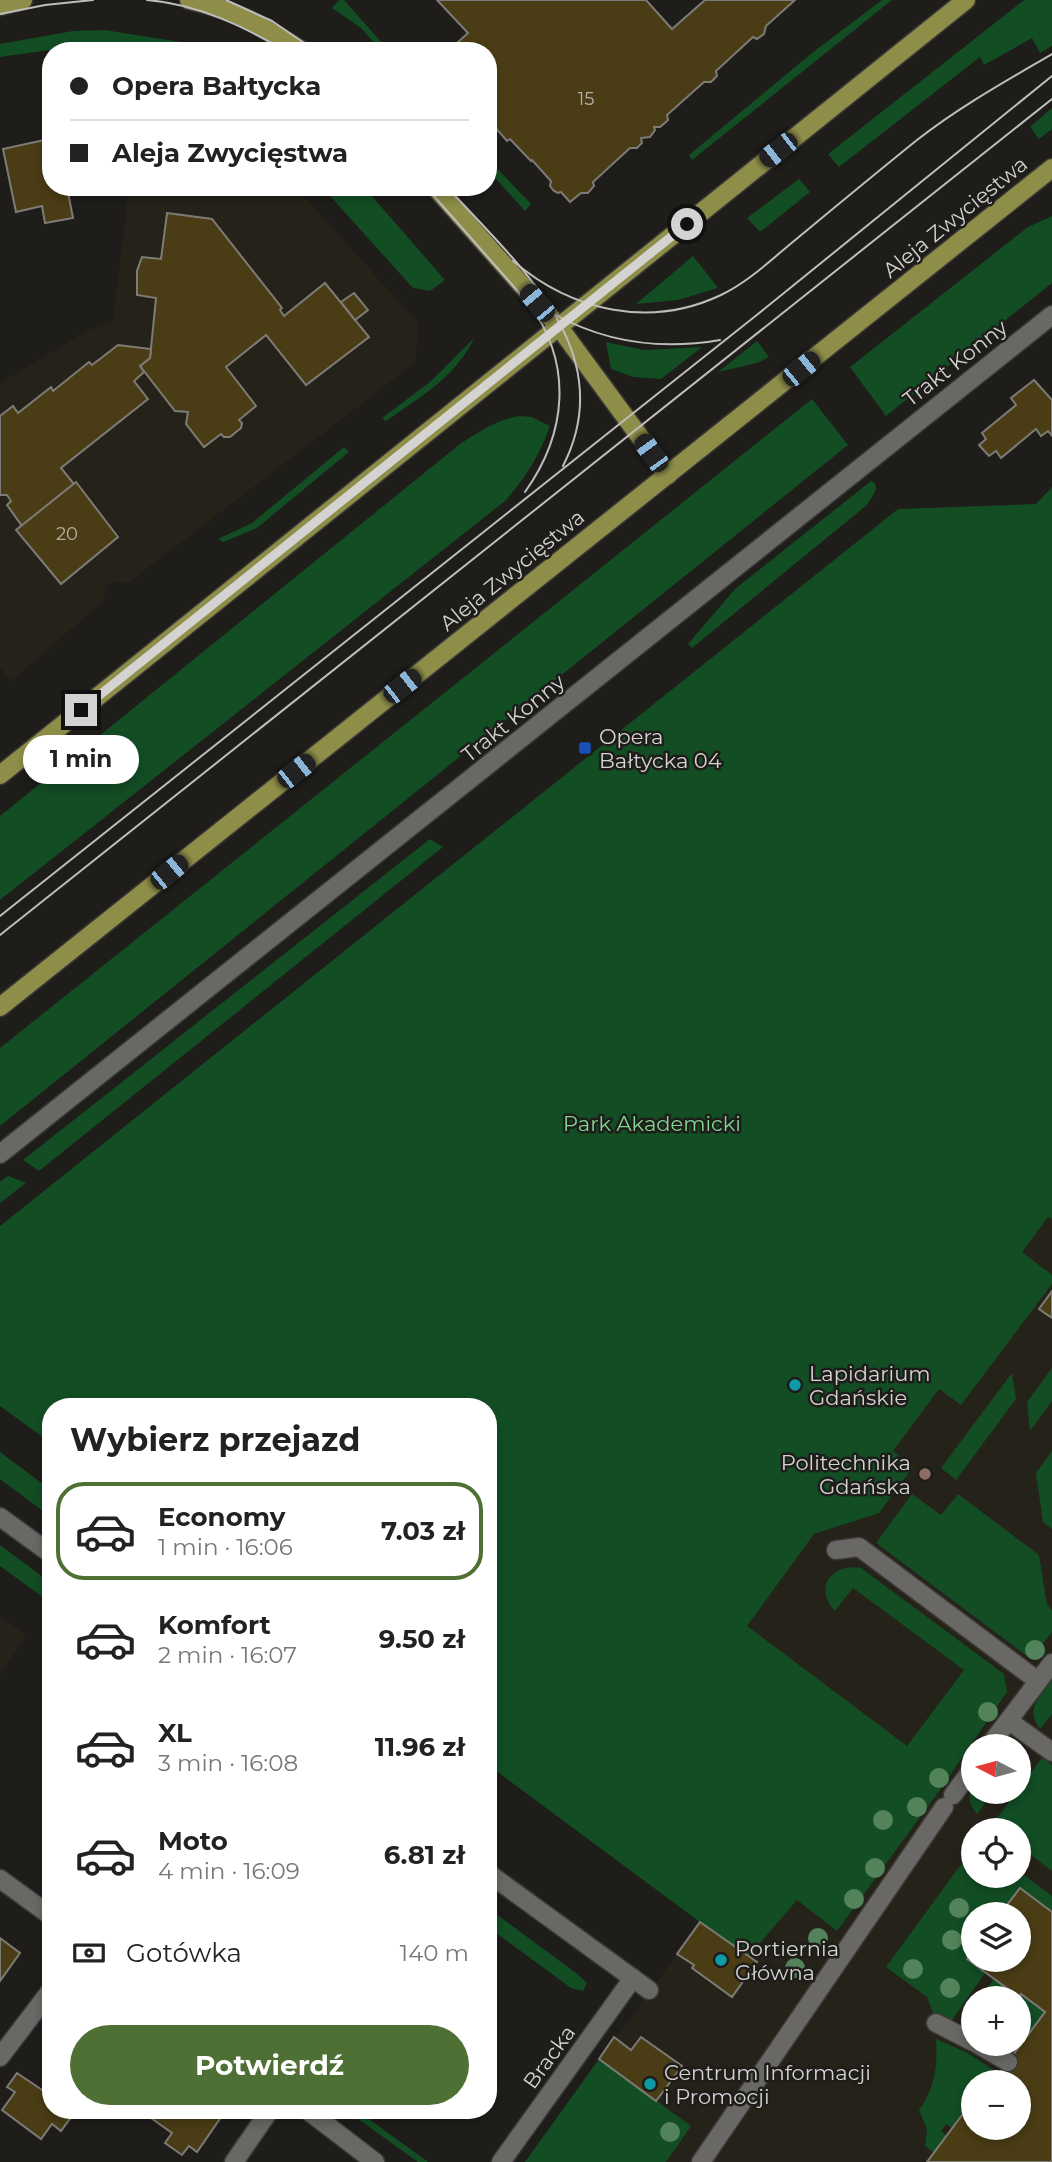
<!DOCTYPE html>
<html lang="pl">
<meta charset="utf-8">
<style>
body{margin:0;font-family:Montserrat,sans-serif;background:#f6f6f6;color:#222;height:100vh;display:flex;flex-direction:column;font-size:26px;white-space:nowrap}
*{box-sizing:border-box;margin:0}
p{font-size:23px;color:#767676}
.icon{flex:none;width:38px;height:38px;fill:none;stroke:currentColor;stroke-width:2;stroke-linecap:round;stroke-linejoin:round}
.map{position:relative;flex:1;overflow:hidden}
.side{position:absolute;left:42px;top:1398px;width:455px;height:721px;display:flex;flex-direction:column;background:#fff;border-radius:28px;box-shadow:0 4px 10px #0003}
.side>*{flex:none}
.hud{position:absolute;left:42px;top:42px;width:455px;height:154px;border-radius:28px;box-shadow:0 4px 10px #0003;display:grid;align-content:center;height:154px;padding:0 28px;background:#fff}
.needle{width:46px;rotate:276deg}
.controls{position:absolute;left:961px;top:1734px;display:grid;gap:14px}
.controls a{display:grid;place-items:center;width:70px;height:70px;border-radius:50%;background:#fff;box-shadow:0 4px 10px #0003;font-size:35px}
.end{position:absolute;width:32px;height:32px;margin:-16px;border:9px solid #d4d3d1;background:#111;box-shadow:0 0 0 4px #111}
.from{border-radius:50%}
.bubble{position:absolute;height:49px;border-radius:24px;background:#fff;box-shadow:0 4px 10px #0003;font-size:23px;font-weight:700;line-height:49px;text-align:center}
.car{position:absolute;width:21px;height:42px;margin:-21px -10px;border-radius:9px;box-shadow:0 0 5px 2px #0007;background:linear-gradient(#222 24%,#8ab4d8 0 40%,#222 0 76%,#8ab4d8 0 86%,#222 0)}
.hud b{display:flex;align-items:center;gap:24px;height:66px;font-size:26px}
.hud b+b{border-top:2px solid #e0e0e0}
.hud i{width:18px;height:18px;background:#222}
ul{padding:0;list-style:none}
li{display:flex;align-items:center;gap:21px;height:98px;margin:0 14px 10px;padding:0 14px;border:4px solid transparent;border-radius:28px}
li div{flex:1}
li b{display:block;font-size:26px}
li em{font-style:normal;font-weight:700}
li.active{border-color:#4f7034}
li>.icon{width:63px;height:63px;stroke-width:1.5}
h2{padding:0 28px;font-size:32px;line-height:84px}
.pay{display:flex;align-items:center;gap:18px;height:77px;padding:0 28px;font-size:26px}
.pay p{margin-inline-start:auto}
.cta{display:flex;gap:14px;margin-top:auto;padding:14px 28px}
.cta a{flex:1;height:80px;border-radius:42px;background:#4f7034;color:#fff;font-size:28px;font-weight:700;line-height:80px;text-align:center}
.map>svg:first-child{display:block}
.built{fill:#252219;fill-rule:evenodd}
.green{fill:#124d24}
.building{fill:#4a3d15;stroke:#7d7b77;stroke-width:2}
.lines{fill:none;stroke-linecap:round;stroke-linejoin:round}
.minor-casing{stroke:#393836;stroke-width:21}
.major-casing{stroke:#393836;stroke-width:21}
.minor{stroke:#6a6865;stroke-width:18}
.major{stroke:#8f8e49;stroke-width:18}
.tram{stroke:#bebdbb;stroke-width:2}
.tree{fill:#53835b}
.route{stroke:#d4d3d1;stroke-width:9}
.transit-dot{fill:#1a4fb4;stroke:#1e1d1a;stroke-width:2.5}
.culture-dot{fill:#0f9aa8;stroke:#1e1d1a;stroke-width:2.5}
.education-dot{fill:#8d6e63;stroke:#1e1d1a;stroke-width:2.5}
.labels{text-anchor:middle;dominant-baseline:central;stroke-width:5;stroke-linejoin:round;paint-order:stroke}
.number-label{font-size:18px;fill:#b2aea2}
.street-label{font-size:21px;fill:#d4d3d1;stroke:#1e1d1a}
.poi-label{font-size:21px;fill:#d4d3d1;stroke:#1e1d1a;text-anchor:start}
.park-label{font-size:21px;fill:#7fd691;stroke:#1e1d1a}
</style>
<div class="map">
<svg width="1052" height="2162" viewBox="0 0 1052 2162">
<rect width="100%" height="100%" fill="#1e1d1a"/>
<g class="built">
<polygon points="129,187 296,187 419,324 415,363 128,583 112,582 105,587 104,601 11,681 0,667 0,383 85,332 113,321"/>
<path d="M1052 1131V2162H525L700 1923 545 1807ZM973 1746H1018V1792H973ZM973 1830H1018V1876H973ZM973 1914H1018V1960H973ZM973 1998H1018V2044H973ZM973 2082H1018V2128H973Z"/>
<polygon points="0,1616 26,1635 0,1675"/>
</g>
<g class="green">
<polygon points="339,0 344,0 383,44 379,48 361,28 332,8"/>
<polygon points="882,0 892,0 692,160 689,155 812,53"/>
<polygon points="1024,0 1052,0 1052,46 1040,53 1032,38 984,65 980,57 839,167 828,154"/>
<polygon points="104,30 181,42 204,51 146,51 105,42 0,57 0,44 73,31"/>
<polygon points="1052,108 1052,129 1039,139 1030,127"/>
<polygon points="488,159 531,204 525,211 488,170"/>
<polygon points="799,179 810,192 760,232 747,218"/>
<polygon points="322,187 364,187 445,280 430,291 413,288"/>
<polygon points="1052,216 1052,283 886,416 850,367 1028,227"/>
<polygon points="693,256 718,288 678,300 636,304"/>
<path d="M474 338C456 377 420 397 386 421L382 418 430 382Z"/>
<polygon points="757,341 769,357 757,363 718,372"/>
<polygon points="606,342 644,350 702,347 661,379 633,377 611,369"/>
<polygon points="812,399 848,445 0,1126 0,1048"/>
<path d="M519 416 532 417 550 426C540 454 526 478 505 501L0 900V816L460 444C479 432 496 420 519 416Z"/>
<polygon points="344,447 349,452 257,528 223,542 218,539 252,523"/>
<polygon points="871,481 875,483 876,490 867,505 692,648 688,644 735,589"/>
<path d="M1052 487V1219L1048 1217 1022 1252 1052 1275V1284L961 1405 939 1389 893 1451 913 1467 879 1513 814 1534 747 1626 907 1746 964 1670 853 1588 835 1611C813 1588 832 1563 861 1568L1004 1674 1007 1692 942 1787 837 1931 797 1900 749 1956 700 1922 488 1765V1407H51V1443L0 1406V1226L898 509 1036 504Z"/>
<polygon points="430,839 443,847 39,1171 23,1160"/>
<polygon points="8,1176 26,1183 0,1203 0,1182"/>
<polygon points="1052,1368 1052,1401 1030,1431 1027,1402"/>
<polygon points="1012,1373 1016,1399 956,1480 941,1468"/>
<polygon points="1052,1451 1052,1529 1043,1522 1036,1473"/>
<polygon points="0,1452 51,1490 51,1517 0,1479"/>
<polygon points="912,1494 941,1515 958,1494 1039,1555 1047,1605 1052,1610 1052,1632 1031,1659 876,1543"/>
<polygon points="0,1545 51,1583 51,1603 0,1566"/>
<path d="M1052 1680V1714L1040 1729C1025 1708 1039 1698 1052 1680Z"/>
<polygon points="1042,1758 1052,1765 1052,1871 1019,1846 1018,1830 997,1830 991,1826"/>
<path d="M973 1786V1792H994L977 1814C970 1805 966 1795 973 1786Z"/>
<polygon points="973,1848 973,1876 1018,1876 1019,1871 1052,1896 1052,1912 1020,1888 1000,1914 973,1914 973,1951 968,1959 986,1972 952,2020 933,2013 927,1997 886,1967"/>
<polygon points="488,1908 576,1973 587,1983 583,1991 571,1988 488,1927"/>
<polygon points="994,1979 1018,1996 1021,1994 1045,2012 1013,2056 998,2044 1018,2044 1018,1998 980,1998"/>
<path d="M936 2039 968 2053 999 2074 993 2082H973V2110L967 2118 961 2115 952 2128 946 2124 941 2131 946 2135 934 2153 925 2146 927 2129 919 2110C935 2088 938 2065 936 2039Z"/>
<polygon points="599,2059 691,2126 666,2162 525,2162"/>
<polygon points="347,2111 358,2111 428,2162 418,2162"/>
</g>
<g class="building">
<polygon points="437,0 646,0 672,29 705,0 795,0 766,26 764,34 757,39 753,37 716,71 717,76 711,82 704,82 667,115 668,120 666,122 660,127 654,127 655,130 650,137 641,138 642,143 637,148 630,148 593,182 594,186 588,193 581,193 570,202 561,192 558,193 554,191 550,186 551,181 532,160 531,161 510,139 507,141 494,126 496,124 488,115 488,51 448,51 468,33"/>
<polygon points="49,139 51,187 67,187 73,218 45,223 42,206 16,212 3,149"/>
<polygon points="167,213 212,219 282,308 280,310 284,316 325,283 369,337 306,385 266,335 226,367 256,406 239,420 242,423 241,428 230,437 224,437 221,434 204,447 186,424 188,412 175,411 140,366 150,358 156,298 137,295 137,271 142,257 161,259"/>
<polygon points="354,293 368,310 355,320 341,302"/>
<polygon points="118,345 151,349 150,358 140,366 144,372 134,381 148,399 61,468 74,484 22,526 7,505 11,501 7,495 0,495 0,416 13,406 18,413 51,387 53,391 89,362 92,365"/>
<polygon points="1034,380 1052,400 1052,436 1048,431 1041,436 1036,429 1001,458 996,451 989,456 979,445 986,439 982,433 1016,405 1011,398"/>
<polygon points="76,482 118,537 61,584 16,530"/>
<polygon points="1052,1291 1052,1318 1039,1309"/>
<polygon points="1020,1888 1052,1912 1052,2162 927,2162 962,2115 967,2118 973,2110 973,2128 1018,2128 1018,2082 993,2082 1045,2012 1021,1994 1019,1997 967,1959 973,1951 973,1960 1018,1960 1018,1914 1000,1914"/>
<polygon points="700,1922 757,1962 732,1997 692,1968 694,1965 677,1954"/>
<polygon points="0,1938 20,1953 0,1981"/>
<polygon points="614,2037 631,2050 641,2037 682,2066 656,2101 599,2059"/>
<polygon points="17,2073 51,2096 51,2110 71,2110 74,2113 61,2131 52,2124 41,2139 2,2110 15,2092 7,2087"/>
<polygon points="156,2110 226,2110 197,2152 189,2146 182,2155 165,2143 172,2133 151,2118"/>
</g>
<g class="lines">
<defs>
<g id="minor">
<polyline points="0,1154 1052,315"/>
<polyline points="0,1517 51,1554"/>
<polyline points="836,1550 859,1547 1038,1681"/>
<polyline points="1009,1721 1052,1752"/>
<polyline points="989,1746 1052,1663"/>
<polyline points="953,1795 973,1768"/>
<polyline points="488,1873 649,1990"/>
<polyline points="0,1879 51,1916"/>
<polyline points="936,2023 973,2042"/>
<polyline points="977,2044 1008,2062"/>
<polyline points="0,2057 51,1990"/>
<polyline points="307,2110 375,2162"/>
<polyline points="234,2162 270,2110"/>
<polyline points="501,2162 633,1978"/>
<polyline points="701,2162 944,1807"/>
</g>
<g id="major">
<path d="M189 0C236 10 262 26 302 51"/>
<polyline points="0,6 23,0"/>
<polyline points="435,187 559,327 668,475"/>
<polyline points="0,775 966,0"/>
<polyline points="0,1007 1052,168"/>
</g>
</defs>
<use href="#minor" class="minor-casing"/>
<use href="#major" class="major-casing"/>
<use href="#minor" class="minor"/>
<use href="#major" class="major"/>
<g class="tram">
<path d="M147 0C197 4 243 26 286 51"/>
<polyline points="226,0 272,21 316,51"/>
<polyline points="0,14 45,5 93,0"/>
<path d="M426 187 530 305C573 365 567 433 525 492"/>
<path d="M447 187C517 264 622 351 563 466"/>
<path d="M513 261C572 311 649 329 721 295 748 282 771 260 794 241 835 207 876 173 917 140 959 107 1006 81 1052 54"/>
<path d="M554 314C606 343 662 350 720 340"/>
<polyline points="0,916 758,314 1052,76"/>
<polyline points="0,935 1052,99"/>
</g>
</g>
<g class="tree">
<circle cx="1035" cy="1650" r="10"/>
<circle cx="988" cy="1712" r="10"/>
<circle cx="939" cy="1778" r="10"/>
<circle cx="917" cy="1807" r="10"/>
<circle cx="883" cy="1820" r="10"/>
<circle cx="875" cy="1868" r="10"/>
<circle cx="854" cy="1899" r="10"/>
<circle cx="959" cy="1908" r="10"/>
<circle cx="818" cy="1938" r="10"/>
<circle cx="952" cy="1940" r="10"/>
<circle cx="795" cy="1968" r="10"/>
<circle cx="913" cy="1969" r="10"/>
<circle cx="950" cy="1988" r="10"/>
<circle cx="670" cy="2132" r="10"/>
</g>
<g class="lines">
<polyline class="route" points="81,710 687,224"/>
</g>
<rect class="transit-dot" x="578" y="741" width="14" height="14" rx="3.5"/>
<g class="culture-dot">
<circle cx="795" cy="1385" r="7"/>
<circle cx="721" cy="1960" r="7"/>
<circle cx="650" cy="2084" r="7"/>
</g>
<circle class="education-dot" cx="925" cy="1474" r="7"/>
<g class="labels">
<g class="number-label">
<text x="586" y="99">15</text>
<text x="67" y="534">20</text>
</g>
<g class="street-label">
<text transform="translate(955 217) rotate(-39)">Aleja Zwycięstwa</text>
<text transform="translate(955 363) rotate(-38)">Trakt Konny</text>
<text transform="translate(512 570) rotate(-39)">Aleja Zwycięstwa</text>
<text transform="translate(513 718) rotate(-39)">Trakt Konny</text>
<text transform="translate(549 2057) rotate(-54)">Bracka</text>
</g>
<g class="poi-label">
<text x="599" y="736">Opera<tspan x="599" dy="24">Bałtycka 04</tspan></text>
<text x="809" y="1373">Lapidarium<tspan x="809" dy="24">Gdańskie</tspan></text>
<text x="911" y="1462" text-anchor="end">Politechnika<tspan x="911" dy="24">Gdańska</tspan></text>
<text x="735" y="1948">Portiernia<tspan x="735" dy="24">Główna</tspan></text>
<text x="664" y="2072">Centrum Informacji<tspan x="664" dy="24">i Promocji</tspan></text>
</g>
<g class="park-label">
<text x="652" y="1123">Park Akademicki</text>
</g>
</g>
</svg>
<div class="controls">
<a><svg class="needle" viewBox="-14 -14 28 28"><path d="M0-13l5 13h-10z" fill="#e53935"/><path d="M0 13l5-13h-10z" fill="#767676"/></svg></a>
<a><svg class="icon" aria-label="locate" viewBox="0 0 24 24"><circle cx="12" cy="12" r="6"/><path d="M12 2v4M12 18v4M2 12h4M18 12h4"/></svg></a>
<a><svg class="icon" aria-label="layers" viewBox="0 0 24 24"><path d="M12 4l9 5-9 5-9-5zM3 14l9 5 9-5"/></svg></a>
<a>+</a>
<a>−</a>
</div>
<i class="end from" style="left:687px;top:224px"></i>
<i class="end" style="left:81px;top:710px"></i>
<div class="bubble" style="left:23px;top:735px;width:116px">1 min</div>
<i class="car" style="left:778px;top:150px;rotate:232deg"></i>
<i class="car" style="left:537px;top:303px;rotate:320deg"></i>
<i class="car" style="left:801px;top:369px;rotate:51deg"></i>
<i class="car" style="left:651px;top:453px;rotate:324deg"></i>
<i class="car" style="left:402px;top:686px;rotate:52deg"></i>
<i class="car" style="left:296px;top:771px;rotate:52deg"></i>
<i class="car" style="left:169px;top:872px;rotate:51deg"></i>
<div class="hud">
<b><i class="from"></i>Opera Bałtycka</b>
<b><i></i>Aleja Zwycięstwa</b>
</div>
<section class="side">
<h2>Wybierz przejazd</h2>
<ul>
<li class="active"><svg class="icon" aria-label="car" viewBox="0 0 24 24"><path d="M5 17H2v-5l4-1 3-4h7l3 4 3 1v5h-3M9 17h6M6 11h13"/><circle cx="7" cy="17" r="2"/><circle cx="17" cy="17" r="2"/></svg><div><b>Economy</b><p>1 min · 16:06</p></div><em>7.03 zł</em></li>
<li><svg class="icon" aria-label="car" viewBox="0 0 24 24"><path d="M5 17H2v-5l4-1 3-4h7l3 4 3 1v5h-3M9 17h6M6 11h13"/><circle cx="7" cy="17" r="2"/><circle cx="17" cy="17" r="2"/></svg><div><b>Komfort</b><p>2 min · 16:07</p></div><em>9.50 zł</em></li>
<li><svg class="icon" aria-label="car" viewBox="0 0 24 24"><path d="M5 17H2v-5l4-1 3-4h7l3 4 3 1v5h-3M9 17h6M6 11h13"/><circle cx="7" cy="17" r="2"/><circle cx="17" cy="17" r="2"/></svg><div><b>XL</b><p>3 min · 16:08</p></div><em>11.96 zł</em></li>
<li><svg class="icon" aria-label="car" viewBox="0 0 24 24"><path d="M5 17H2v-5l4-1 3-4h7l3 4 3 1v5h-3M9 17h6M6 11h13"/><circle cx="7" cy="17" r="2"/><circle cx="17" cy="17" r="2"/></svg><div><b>Moto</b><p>4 min · 16:09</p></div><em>6.81 zł</em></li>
</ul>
<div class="pay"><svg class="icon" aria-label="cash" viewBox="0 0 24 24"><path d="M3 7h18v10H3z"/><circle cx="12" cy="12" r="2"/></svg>Gotówka<p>140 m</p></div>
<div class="cta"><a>Potwierdź</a></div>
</section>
</div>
